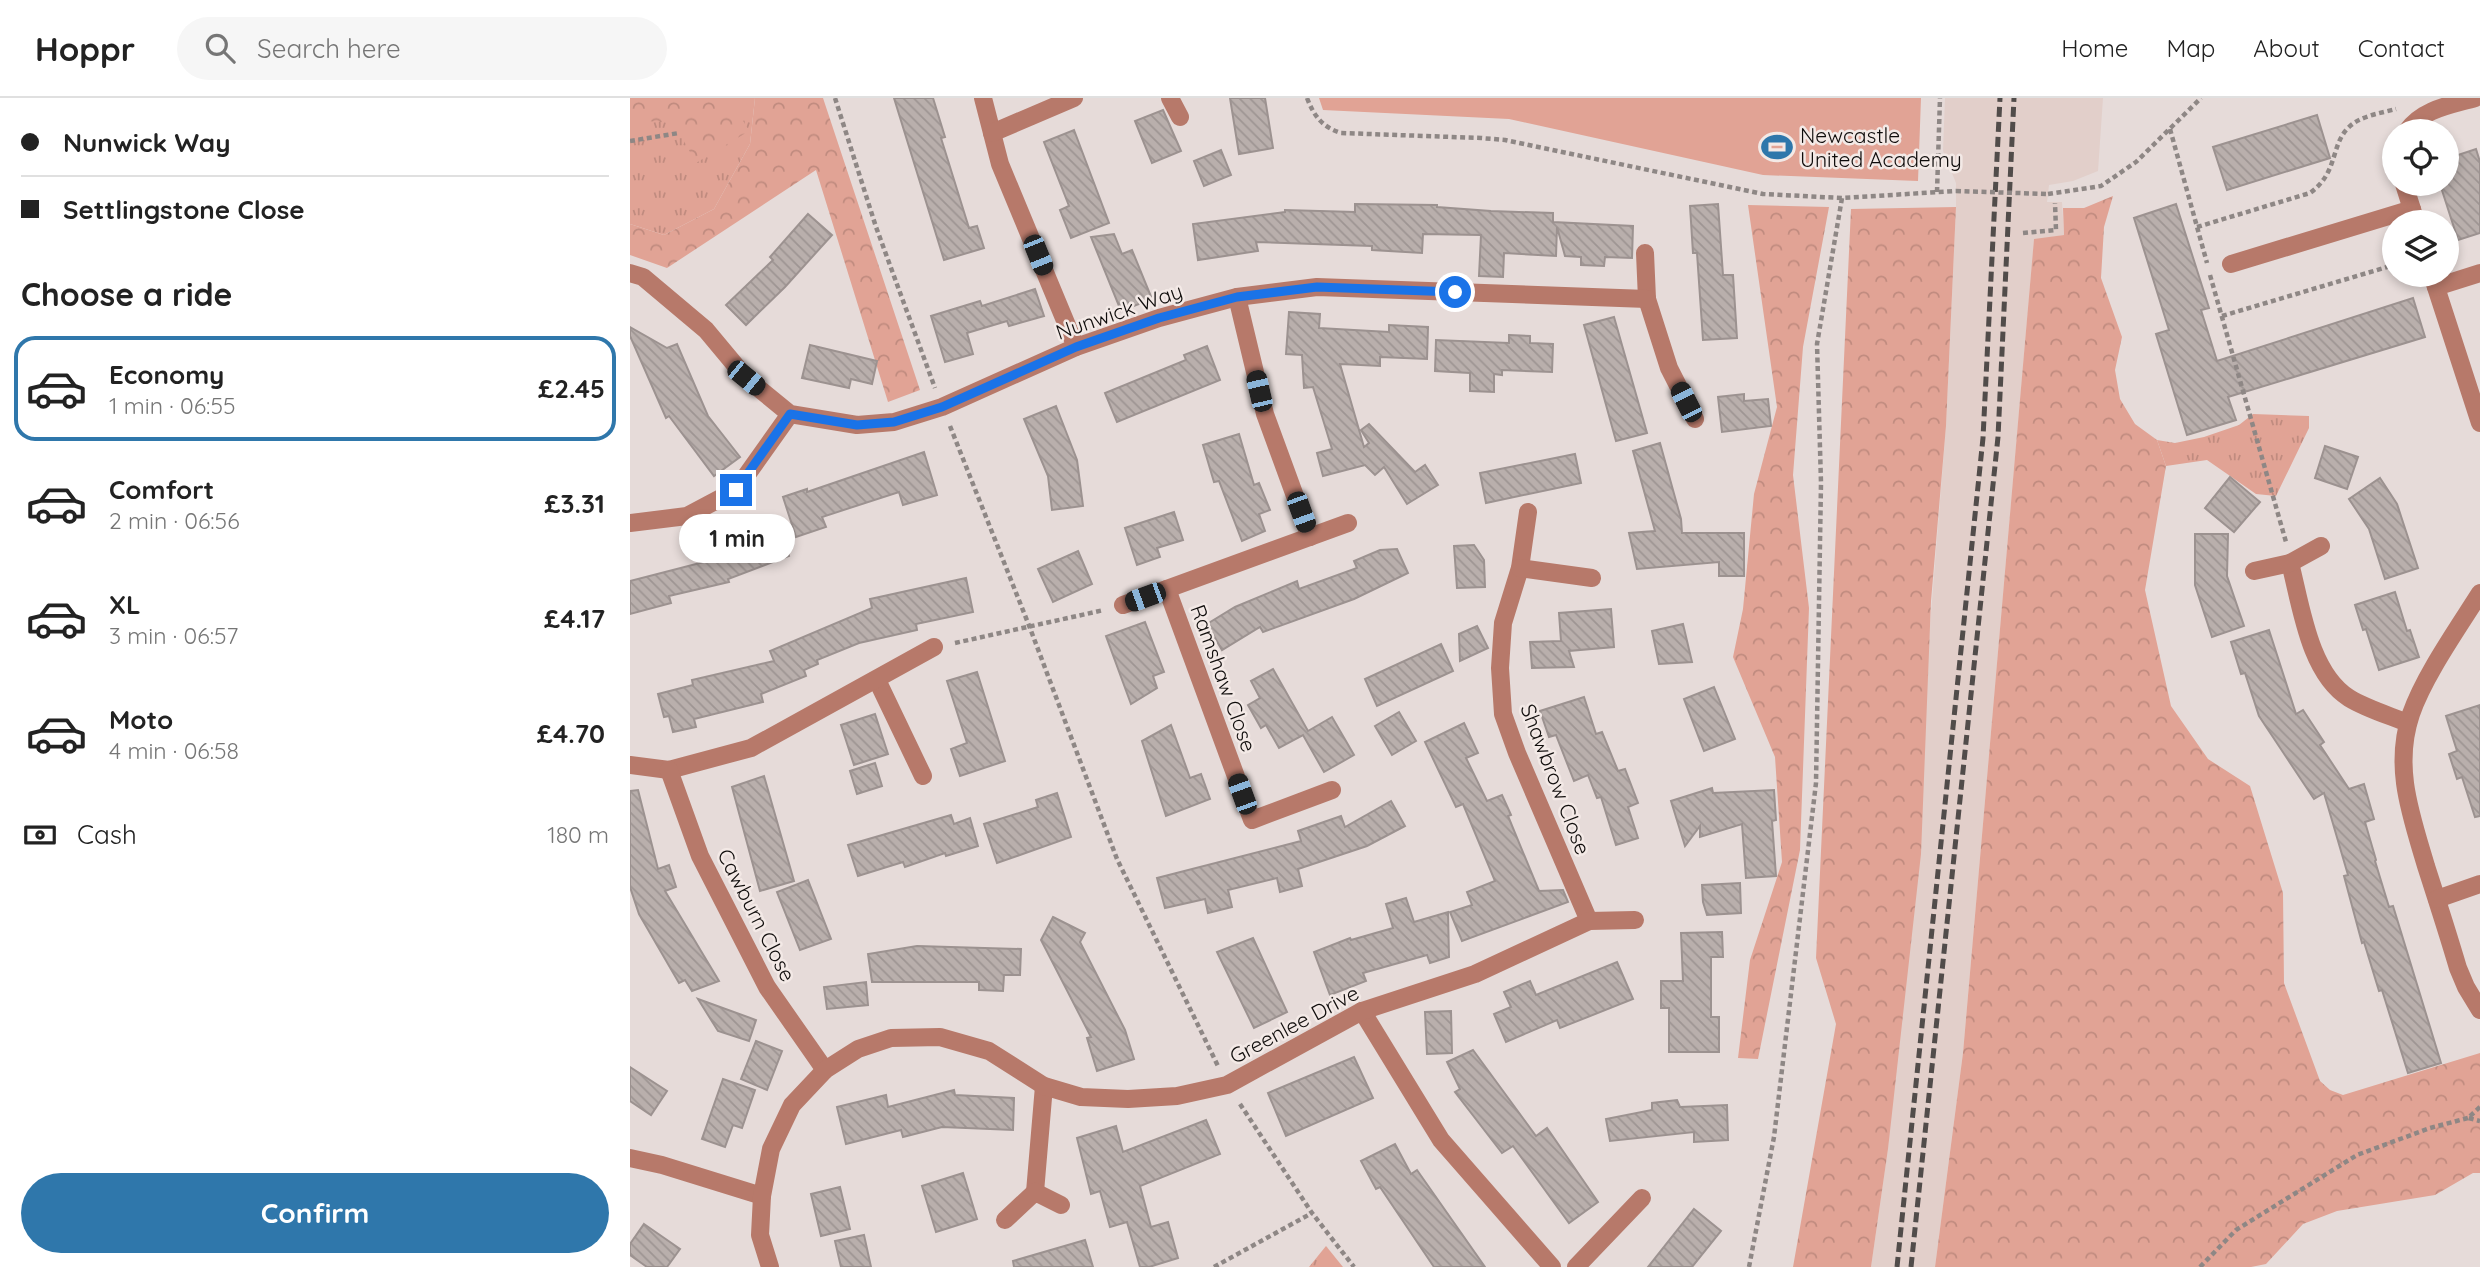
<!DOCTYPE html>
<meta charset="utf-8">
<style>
body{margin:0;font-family:Quicksand,sans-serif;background:#f6f6f6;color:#222;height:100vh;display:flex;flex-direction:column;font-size:26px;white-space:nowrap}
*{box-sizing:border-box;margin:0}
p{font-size:23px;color:#767676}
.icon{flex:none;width:38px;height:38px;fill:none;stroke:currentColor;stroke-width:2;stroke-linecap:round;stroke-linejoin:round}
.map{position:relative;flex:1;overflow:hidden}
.sheet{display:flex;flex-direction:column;background:#fff;width:630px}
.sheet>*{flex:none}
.top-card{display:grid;align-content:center;height:154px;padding:0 21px;background:#fff}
.fabs{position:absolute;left:1752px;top:21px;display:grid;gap:14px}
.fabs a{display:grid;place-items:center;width:77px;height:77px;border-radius:50%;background:#fff;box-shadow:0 4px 10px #0003;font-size:35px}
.end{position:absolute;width:32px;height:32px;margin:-16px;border:9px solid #1a73e8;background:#fff;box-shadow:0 0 0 4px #fff}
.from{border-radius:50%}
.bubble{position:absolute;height:49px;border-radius:24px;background:#fff;box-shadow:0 4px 10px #0003;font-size:23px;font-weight:700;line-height:49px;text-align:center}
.car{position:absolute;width:21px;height:42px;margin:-21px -10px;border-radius:9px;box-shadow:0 0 5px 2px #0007;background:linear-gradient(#222 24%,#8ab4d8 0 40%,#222 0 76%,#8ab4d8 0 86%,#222 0)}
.top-card b{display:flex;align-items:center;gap:24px;height:66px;font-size:26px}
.top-card b+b{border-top:2px solid #e0e0e0}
.top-card i{width:18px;height:18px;background:#222}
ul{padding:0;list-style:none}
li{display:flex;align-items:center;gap:21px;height:105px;margin:0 14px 10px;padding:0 7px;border:4px solid transparent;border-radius:21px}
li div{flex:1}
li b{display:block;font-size:26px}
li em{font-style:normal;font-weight:700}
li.selected{border-color:#2f77ab}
li>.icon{width:63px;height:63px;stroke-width:1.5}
h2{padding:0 21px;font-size:32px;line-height:84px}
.pay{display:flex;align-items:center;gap:18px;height:77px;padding:0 21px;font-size:26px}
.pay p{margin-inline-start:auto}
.cta{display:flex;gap:14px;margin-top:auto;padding:14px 21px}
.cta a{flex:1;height:80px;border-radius:42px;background:#2f77ab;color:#fff;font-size:28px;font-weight:700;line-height:80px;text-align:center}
header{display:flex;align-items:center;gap:42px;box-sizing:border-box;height:98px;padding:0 35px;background:#fff;border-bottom:2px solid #e0e0e0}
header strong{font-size:33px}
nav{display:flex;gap:38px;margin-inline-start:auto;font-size:24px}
.search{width:490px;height:63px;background:#f6f6f6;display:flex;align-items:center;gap:18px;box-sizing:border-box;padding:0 24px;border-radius:38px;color:#767676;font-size:26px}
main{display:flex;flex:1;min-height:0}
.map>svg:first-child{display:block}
.built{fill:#e2cfca}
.grass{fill:url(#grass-tufts)}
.forest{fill:url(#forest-crowns)}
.pitch{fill:#e1a395}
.building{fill:url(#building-back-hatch);stroke:#9c9290;stroke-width:2}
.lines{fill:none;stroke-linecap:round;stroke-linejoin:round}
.path{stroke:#8e8785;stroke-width:4.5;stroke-dasharray:5 3.5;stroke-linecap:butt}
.street{stroke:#b7796a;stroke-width:18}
.rail{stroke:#514c4a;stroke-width:5;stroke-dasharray:10 5;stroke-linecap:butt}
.path-bridge{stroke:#8e8785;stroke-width:4.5;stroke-dasharray:5 3.5;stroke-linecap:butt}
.route{stroke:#1a73e8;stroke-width:9}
.labels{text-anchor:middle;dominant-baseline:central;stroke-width:5;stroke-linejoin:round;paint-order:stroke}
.poi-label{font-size:21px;fill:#0f0c0b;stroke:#f3e9e6;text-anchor:start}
.street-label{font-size:21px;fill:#0f0c0b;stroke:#f3e9e6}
</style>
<header>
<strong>Hoppr</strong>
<div class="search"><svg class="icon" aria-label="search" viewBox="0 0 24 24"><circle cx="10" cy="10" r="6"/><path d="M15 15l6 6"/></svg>Search here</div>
<nav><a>Home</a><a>Map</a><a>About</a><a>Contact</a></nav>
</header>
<main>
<section class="sheet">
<div class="top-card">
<b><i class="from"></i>Nunwick Way</b>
<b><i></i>Settlingstone Close</b>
</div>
<h2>Choose a ride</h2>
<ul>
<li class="selected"><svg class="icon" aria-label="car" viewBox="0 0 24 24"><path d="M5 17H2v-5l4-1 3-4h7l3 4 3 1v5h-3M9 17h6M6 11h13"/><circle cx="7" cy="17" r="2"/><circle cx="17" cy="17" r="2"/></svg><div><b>Economy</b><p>1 min · 06:55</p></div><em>£2.45</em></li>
<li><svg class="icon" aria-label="car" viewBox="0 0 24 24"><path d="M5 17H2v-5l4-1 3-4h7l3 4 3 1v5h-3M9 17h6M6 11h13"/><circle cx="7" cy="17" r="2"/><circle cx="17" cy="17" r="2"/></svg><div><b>Comfort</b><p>2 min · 06:56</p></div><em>£3.31</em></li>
<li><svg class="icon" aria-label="car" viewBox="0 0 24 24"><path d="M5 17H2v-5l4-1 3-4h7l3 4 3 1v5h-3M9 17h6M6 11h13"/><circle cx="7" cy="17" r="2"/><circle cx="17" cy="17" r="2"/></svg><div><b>XL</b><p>3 min · 06:57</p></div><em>£4.17</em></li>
<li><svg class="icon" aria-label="car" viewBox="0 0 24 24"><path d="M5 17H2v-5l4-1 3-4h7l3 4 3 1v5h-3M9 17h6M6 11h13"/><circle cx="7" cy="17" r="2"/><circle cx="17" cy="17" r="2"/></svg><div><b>Moto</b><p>4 min · 06:58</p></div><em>£4.70</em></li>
</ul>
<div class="pay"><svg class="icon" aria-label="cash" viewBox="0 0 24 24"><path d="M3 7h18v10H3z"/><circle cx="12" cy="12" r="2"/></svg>Cash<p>180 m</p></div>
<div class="cta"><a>Confirm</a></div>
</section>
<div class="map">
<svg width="1850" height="1169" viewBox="0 0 1850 1169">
<defs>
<pattern id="grass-tufts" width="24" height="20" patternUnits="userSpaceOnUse" patternTransform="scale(1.75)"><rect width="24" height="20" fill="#e1a395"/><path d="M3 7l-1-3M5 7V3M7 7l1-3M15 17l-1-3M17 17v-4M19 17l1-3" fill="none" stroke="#c08b7f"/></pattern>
<pattern id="forest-crowns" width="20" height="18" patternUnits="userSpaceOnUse" patternTransform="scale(1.75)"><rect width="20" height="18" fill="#e1a395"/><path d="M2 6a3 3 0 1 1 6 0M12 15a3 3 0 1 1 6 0" fill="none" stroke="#c08b7f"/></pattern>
<pattern id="building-back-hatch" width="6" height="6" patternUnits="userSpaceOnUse" patternTransform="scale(1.75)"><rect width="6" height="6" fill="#b9afac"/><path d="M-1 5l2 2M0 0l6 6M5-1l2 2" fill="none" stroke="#9e9593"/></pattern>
</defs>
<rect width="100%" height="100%" fill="#e6dbd9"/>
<polygon class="built" points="1315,0 1473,0 1468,73 1443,83 1419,87 1417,104 1432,104 1434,137 1404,142 1333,955 1305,1169 1241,1169 1258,1051 1316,328 1326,109 1326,85 1313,53"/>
<g class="grass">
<polygon points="0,0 125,0 120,46 84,111 34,137 0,126"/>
<polygon points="1623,316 1679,318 1679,330 1646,398 1626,396 1577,362 1536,368 1527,342 1545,345 1574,339 1609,327"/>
<polygon points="696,1148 713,1169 679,1169"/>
</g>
<g class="forest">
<polygon points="0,0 100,0 119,33 66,65 44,25 3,22 0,17"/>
<polygon points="125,0 193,0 290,292 258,304 186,72 37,170 0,157 0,126 34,137 84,111 120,46"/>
<polygon points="1483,98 1474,129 1471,180 1492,239 1485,272 1490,301 1505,326 1527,342 1536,368 1515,492 1541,608 1578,661 1620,688 1653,795 1654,885 1690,983 1700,992 1713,997 1850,955 1850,1075 1843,1075 1805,1097 1707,1113 1673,1126 1636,1166 1621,1169 1305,1169 1333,955 1404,141 1434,137 1433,110 1454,110"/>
<polygon points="1118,107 1199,109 1173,249 1163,377 1179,510 1170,752 1128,961 1108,960 1120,862 1152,764 1145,659 1103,559 1113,511 1124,396 1147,309"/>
<polygon points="1326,109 1316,328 1301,503 1291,756 1258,1051 1241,1169 1163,1169 1206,926 1186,860 1221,111"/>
</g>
<polygon class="pitch" points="689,0 1291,0 1288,83 1133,77 879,21 693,12"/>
<g class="building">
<polygon points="264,0 303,0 315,39 311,40 339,130 347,128 354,150 314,162"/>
<polygon points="600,0 635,0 643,50 609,56"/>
<polygon points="533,12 551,53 522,65 505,23"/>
<polygon points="1687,17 1700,60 1597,92 1583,49"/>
<polygon points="444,32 479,125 441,140 430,112 439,108 414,44"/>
<polygon points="1846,51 1850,64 1850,135 1828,142 1810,86 1816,86 1816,61"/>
<polygon points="591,52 601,77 574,88 564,63"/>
<polygon points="725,106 807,107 807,109 861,113 923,115 923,124 1003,128 1002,160 975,159 974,168 951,167 951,159 935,158 927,129 926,158 874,155 873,179 849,178 851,137 793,136 792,155 742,152 742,148 626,144 628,153 568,162 563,126 655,114 655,112 725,114"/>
<polygon points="1088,106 1093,177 1103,177 1107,240 1073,242 1067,155 1063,155 1060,108"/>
<polygon points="1546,106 1579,210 1571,212 1587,263 1783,200 1795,239 1598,299 1606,322 1557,337 1526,236 1539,232 1504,120"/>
<polygon points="178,116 202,137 155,189 116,227 96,207 143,162 140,159"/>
<polygon points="484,136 492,156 502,152 522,201 491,213 461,139"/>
<polygon points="405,191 414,218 379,228 377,223 337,235 343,256 315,264 301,218 350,203 352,208"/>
<polygon points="659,214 690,216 689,230 759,234 759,227 798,229 797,261 750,259 750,268 710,266 734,349 739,345 731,332 739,326 785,374 795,367 808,387 777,406 754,369 745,377 735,367 693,378 687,355 702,351 683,289 674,290 672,257 656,256"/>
<polygon points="984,219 1017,335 986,343 954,227"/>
<polygon points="0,229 37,250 47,246 78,318 110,359 84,378 39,318 36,320 0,238"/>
<polygon points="879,237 900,238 900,245 923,246 922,274 872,272 872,277 864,276 864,294 840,293 840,275 805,273 806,242 879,245"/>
<polygon points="180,247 247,263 242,286 221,281 219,290 172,280"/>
<polygon points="577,248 590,282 487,324 475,295 556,262 554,257"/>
<polygon points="1114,296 1114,303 1138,301 1141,328 1092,334 1088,299"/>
<polygon points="426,308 447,362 453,408 422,412 418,378 394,321"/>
<polygon points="609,336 624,387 629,385 640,412 629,416 635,433 612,443 589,383 584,384 573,347"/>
<polygon points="1030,345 1051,421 1052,435 1114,435 1114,478 1089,478 1089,464 1007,471 999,435 1025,433 1003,353"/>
<polygon points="1695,348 1728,359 1717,391 1685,380"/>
<polygon points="294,354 307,397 273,407 269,394 192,419 196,429 166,439 153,399 177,391 177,394"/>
<polygon points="945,356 951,385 856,405 850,375"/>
<polygon points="1600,379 1630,404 1604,434 1575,410"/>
<polygon points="1750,380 1767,406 1788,470 1755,481 1739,431 1719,401"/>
<polygon points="544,414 553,442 527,450 530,459 507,467 495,430"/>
<polygon points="140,428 147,447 155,445 159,458 98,481 99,484 39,498 41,505 0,516 0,483 101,457 96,444"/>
<polygon points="1565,436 1598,436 1597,478 1614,528 1582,539 1565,487"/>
<polygon points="844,447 854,462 855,489 827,490 824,448"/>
<polygon points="767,451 778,475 724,501 633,534 630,529 592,552 577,526 605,509 667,483 669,491 727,470 724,463 750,452"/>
<polygon points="448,453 462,486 423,504 408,471"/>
<polygon points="336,480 343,514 286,526 287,532 229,545 187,562 188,566 174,572 176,578 131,596 133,604 64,621 66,629 43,634 39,618 34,619 28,596 63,587 62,582 144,563 140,553 242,510 240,501"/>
<polygon points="1765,494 1777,533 1780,532 1789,559 1749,572 1736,531 1733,532 1725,507"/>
<polygon points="981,511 984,549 939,553 944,569 902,570 900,544 931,543 929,515"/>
<polygon points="515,524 534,574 523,578 527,590 501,606 476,538"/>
<polygon points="1053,526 1062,564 1029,566 1022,533"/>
<polygon points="847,528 858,550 830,563 829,536"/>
<polygon points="1639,532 1666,616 1673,612 1694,644 1690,647 1719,691 1734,686 1744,721 1735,724 1746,762 1745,763 1759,809 1763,808 1811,965 1778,975 1752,892 1749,893 1734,844 1732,845 1714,778 1718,777 1694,695 1684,701 1629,618 1615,575 1611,576 1601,544"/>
<polygon points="811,546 823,573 747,608 735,581"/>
<polygon points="643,571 678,633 702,619 724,657 694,674 673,637 649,650 636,627 631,630 618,607 630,600 621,583"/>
<polygon points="347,574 375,663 330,678 321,651 337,645 317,583"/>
<polygon points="1084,589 1105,641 1074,653 1054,601"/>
<polygon points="954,599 966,636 972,634 988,673 995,671 1008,705 998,709 1008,740 986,747 971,699 967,700 958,677 944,683 926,637 919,639 910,613"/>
<polygon points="1850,607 1850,718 1845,719 1832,679 1827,681 1819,656 1827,653 1816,618"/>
<polygon points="769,614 786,643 762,657 745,628"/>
<polygon points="245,616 258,656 224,667 211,627"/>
<polygon points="834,625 848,655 836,660 857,703 872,697 881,717 878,718 909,793 933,792 938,804 832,843 820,814 842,807 837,794 865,783 833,706 826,709 795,644"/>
<polygon points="541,627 560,680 571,676 580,701 536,718 512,643"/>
<polygon points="245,665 252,688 227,696 220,673"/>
<polygon points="134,678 164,783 130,793 102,689"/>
<polygon points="1082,690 1083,695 1144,692 1146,722 1142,723 1146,778 1116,780 1112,726 1070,739 1070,728 1055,748 1041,703"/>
<polygon points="8,692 28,771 39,767 46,789 35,793 89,883 62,893 55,882 49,885 9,816 0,789 0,693"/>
<polygon points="427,695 441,739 367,765 354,726 408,709 406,702"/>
<polygon points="761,703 775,728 737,748 668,771 672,788 650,794 647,780 598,792 602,809 578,815 575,801 535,810 527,780 671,743 668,733 711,718 715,729"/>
<polygon points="321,717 324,726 340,720 348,748 316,758 315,755 275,769 273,764 228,778 218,747"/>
<polygon points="178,782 201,841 170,852 147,794"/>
<polygon points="1110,785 1111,815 1077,817 1073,804 1072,787"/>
<polygon points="776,800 784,824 818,814 819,859 800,865 797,857 733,875 736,883 700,897 684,854 720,840 721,842 763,830 756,806"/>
<polygon points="423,819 455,835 450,844 495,932 504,961 467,973 457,940 461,939 411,842"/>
<polygon points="1092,834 1093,859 1081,859 1081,919 1089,919 1089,954 1039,954 1039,910 1031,910 1031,883 1053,883 1051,835"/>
<polygon points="623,840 657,914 624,930 587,854"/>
<polygon points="287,848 391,851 390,877 374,877 373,893 349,892 349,884 242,884 238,856"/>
<polygon points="987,864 1003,901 930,930 927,922 876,944 864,916 881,909 874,894 900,883 906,897"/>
<polygon points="236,884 238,907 197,911 194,889"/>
<polygon points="68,901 126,922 119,943 88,933"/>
<polygon points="821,913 822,955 797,956 795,914"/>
<polygon points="126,943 152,953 137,992 111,981"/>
<polygon points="843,952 906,1038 917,1030 968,1104 939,1125 883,1048 872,1055 825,994 830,991 817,964"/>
<polygon points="724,959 743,1000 656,1038 638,995"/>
<polygon points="0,969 37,993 21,1017 0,1003"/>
<polygon points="93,981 125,992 112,1030 103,1027 95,1049 72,1041"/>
<polygon points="324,992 325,997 384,1000 383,1032 312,1029 273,1039 271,1032 216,1046 207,1009 256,997 258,1009"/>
<polygon points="1047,1002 1050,1009 1097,1007 1098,1042 1064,1044 1064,1034 980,1043 976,1021 1022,1012 1022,1005"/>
<polygon points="576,1022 590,1056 510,1088 521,1129 538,1124 548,1160 519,1169 510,1169 497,1124 480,1129 470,1093 461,1096 447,1040 486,1028 493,1054"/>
<polygon points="765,1046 781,1076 787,1072 855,1169 804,1169 750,1089 746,1091 731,1063"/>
<polygon points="333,1075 347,1121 306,1134 292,1088"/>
<polygon points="210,1089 220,1131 191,1138 181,1096"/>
<polygon points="1064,1111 1091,1133 1062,1169 1018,1169"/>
<polygon points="14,1126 50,1151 37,1169 17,1169 0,1157 0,1146"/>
<polygon points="234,1137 241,1169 211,1169 205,1143"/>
<polygon points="455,1142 463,1169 384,1169 383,1163"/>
</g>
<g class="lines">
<g class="path">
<polyline points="205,0 246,129 305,290"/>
<path d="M677 0C684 18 692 29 711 35L851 40 875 42 1133 96 1212 100 1326 93"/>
<polyline points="1540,31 1577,165"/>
<polyline points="0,43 49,35"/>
<polyline points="1307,94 1310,0"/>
<polyline points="1418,96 1471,88 1506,64 1571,0"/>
<path d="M1567 129 1680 95C1709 74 1700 47 1719 29 1730 18 1751 15 1766 11"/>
<polyline points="1393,135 1426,132 1425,105"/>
<polyline points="1580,177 1656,444"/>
<polyline points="1592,218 1764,167"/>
<polyline points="320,328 400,530 487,761 588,968"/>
<polyline points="325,545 474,512"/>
<polyline points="610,1006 682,1115 724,1169"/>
<polyline points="1850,1009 1838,1020 1850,1023"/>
<polyline points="584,1169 682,1115"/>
<polyline points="1119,1169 1144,1039 1186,685 1191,385 1187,246 1212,100"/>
<polyline points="1570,1169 1606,1132 1727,1057 1800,1030 1838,1020"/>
</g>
<g class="street">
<polyline points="353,0 370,66 446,249"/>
<polyline points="540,0 550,19"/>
<path d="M1777 33C1792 11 1821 7 1845 0"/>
<polyline points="362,35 444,0"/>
<polyline points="1774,86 1786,124"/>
<polyline points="1015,155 1017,201 1039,270 1065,321"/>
<polyline points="1601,166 1782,111"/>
<polyline points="0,175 13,179 76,232 116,280 160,316 227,327 264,324 312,309 446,249 529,220 607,199 687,189 1017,201"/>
<polyline points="1802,177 1850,325"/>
<polyline points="1806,189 1850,175"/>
<polyline points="607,199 635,316 680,439"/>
<polyline points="898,414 890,470 873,525 870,570 873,616 887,655 959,823"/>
<polyline points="0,425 57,418 106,392 160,316"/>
<path d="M1660 465C1671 507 1679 575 1719 600 1737 611 1758 617 1778 625"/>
<polyline points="890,470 962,480"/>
<polyline points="1624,473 1660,465 1691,448"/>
<polyline points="537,491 622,722 702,692"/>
<path d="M1850 495C1828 530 1794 578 1781 616 1763 669 1781 717 1796 768 1807 802 1818 836 1828 870L1836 889 1850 912"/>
<polyline points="493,507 718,425"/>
<polyline points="247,582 293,678"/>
<polyline points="0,667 39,672 121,650 304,549"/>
<polyline points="39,672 70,758 137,889 195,972"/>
<polyline points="1807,801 1850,786"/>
<polyline points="732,913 811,1042 922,1169"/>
<polyline points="0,1060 32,1067 132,1098"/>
<polyline points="405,1094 414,988"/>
<polyline points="375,1122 405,1094 431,1107"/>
<polyline points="140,1169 130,1137 132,1098 141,1051 162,1007 195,972 228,951 261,940 310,939 359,953 414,988 451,999 498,1001 547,998 597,987 732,913 845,876 959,823 1005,822"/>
<polyline points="946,1169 1012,1100"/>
</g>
<g class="rail">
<polyline points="1267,1169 1353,340 1370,0"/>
<polyline points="1281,1169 1368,339 1384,0"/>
</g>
<polyline class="path-bridge" points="1326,93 1418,96"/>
</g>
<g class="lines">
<polyline class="route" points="106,392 160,316 227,327 264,324 312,309 446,249 529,220 607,199 687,189 825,194"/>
</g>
<defs>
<symbol id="stadium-bare" viewBox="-9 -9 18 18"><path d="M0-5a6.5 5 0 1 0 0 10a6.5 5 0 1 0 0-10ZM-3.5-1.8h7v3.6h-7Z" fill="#2f77ab" stroke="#f3e9e6" stroke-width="2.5" paint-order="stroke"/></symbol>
</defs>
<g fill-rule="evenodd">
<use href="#stadium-bare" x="1125" y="27" width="44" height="44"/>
</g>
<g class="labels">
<g class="poi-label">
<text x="1170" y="37">Newcastle<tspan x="1170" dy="24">United Academy</tspan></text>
</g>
<g class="street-label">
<text transform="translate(489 213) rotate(-19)">Nunwick Way</text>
<text transform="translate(594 580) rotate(70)">Ramshaw Close</text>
<text transform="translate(926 681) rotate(69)">Shawbrow Close</text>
<text transform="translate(127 817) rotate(63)">Cawburn Close</text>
<text transform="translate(664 926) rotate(-28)">Greenlee Drive</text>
</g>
</g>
</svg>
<div class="fabs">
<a><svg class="icon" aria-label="locate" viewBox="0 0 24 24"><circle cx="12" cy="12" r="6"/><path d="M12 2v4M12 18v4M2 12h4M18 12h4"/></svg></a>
<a><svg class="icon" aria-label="layers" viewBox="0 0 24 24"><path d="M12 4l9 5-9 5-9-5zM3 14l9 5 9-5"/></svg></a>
</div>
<i class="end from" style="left:825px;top:194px"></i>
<i class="end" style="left:106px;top:392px"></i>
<div class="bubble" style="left:49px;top:416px;width:116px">1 min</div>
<i class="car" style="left:408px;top:157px;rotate:158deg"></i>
<i class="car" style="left:116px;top:280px;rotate:129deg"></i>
<i class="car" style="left:629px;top:293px;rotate:347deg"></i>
<i class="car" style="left:1056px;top:304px;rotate:333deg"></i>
<i class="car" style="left:671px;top:414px;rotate:160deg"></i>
<i class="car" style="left:515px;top:499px;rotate:250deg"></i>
<i class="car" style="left:612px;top:696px;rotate:340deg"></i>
</div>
</main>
